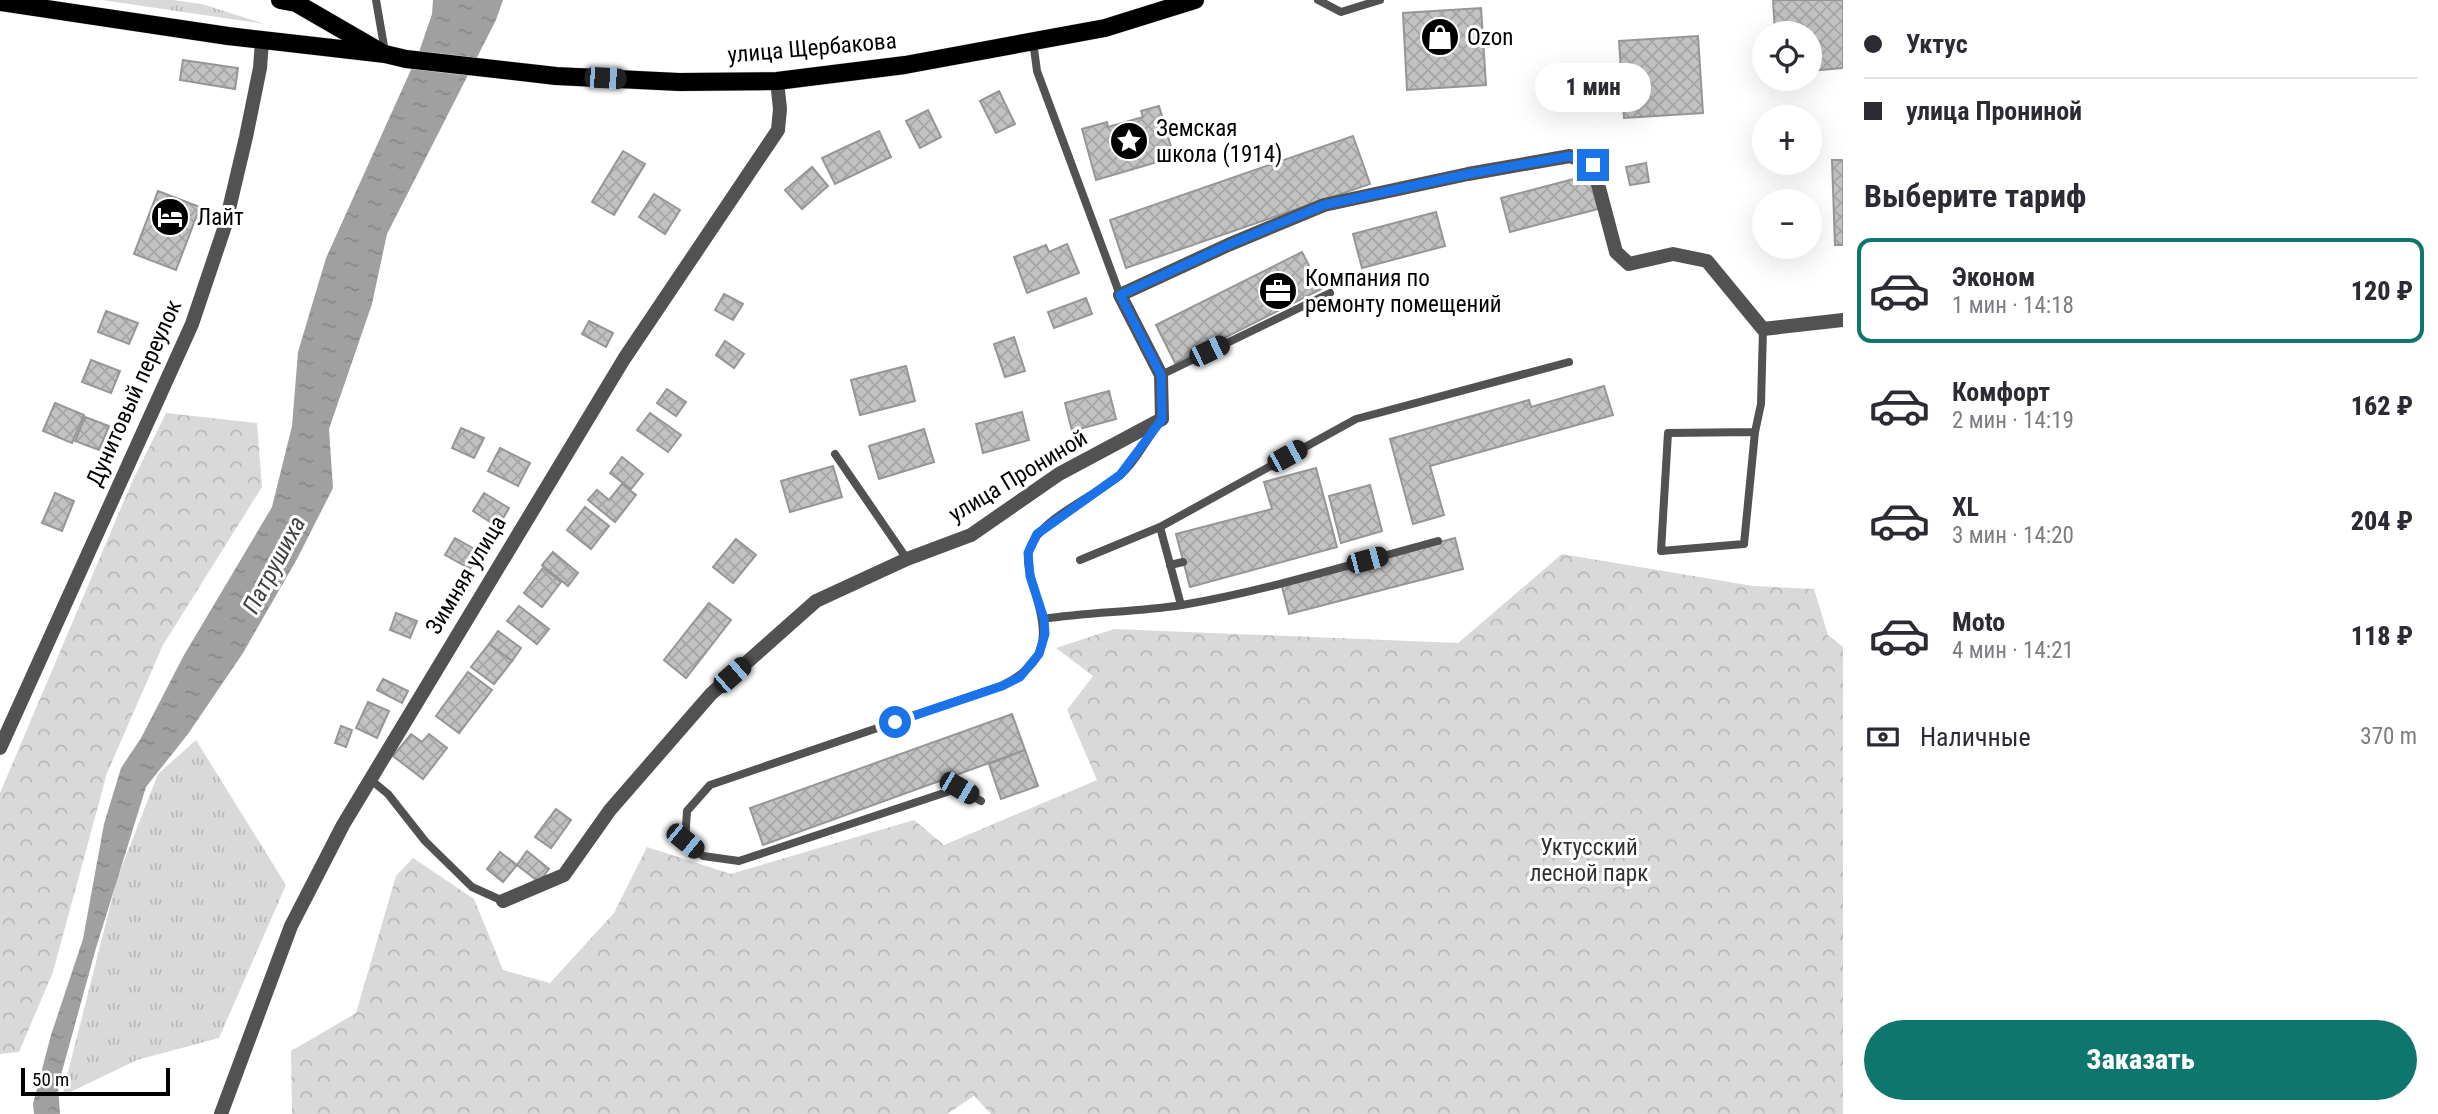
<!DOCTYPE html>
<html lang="ru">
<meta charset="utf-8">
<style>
body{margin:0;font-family:"Roboto Condensed",sans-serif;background:#f7f7f7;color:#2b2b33;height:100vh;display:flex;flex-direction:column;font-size:26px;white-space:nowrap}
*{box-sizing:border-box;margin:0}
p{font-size:23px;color:#7c7c81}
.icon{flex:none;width:38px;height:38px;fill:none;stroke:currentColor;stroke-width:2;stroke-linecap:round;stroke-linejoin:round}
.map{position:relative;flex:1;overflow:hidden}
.side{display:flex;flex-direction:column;background:#fff;width:595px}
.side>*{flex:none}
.hud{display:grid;align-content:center;height:154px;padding:0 21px;background:#fff}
.controls{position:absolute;left:1752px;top:21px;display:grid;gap:14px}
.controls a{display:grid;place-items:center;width:70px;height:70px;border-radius:50%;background:#fff;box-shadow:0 7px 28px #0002;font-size:35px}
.scale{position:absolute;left:21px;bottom:18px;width:149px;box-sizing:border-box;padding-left:7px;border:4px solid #000;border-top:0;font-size:19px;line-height:24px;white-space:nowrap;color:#000;-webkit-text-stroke:5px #fff;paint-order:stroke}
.end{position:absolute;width:32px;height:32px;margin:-16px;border:9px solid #1a73e8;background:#fff;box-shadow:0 0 0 4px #fff}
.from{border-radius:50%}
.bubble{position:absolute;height:49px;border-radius:24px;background:#fff;box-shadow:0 7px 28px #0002;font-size:23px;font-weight:800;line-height:49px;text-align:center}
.car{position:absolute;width:21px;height:42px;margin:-21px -10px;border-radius:9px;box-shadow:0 0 5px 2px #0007;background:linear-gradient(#222 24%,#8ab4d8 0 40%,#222 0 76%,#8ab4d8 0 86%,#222 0)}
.hud b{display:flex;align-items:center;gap:24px;height:66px;font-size:26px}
.hud b+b{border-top:2px solid #e1e1e2}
.hud i{width:18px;height:18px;background:#2b2b33}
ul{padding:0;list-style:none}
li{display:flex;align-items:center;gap:21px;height:105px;margin:0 14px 10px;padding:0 7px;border:4px solid transparent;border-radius:14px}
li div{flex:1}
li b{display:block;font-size:26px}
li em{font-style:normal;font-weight:800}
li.selected{border-color:#0f766e}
li>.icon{width:63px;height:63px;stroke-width:1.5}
h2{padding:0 21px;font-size:32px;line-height:84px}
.pay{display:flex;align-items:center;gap:18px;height:77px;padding:0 21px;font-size:26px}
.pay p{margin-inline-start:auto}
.action{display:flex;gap:14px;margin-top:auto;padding:14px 21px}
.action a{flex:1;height:80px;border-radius:42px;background:#0f766e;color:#fff;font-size:28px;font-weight:800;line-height:80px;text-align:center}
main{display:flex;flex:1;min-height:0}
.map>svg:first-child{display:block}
.grass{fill:url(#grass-tufts)}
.park{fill:url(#park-crowns)}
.water{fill:url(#water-ripples)}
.building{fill:url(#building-cross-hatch);stroke:#969696;stroke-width:2}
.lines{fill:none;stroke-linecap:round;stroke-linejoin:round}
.primary-casing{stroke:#dbdbdb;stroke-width:19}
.service{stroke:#525252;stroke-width:8}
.minor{stroke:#525252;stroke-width:14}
.primary{stroke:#000;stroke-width:18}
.route{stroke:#1a73e8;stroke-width:9}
.labels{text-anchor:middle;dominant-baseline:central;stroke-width:6;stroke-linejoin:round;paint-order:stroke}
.poi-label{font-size:23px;fill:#000;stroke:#fff;text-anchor:start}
.street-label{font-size:23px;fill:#000;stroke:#fff}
.park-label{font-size:23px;fill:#303030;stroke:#fff}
.water-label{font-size:24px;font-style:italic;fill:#414141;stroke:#fff}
</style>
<main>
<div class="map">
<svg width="1843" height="1114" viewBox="0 0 1843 1114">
<defs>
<pattern id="grass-tufts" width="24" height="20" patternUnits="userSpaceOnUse" patternTransform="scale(1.75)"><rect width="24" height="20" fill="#d9d9d9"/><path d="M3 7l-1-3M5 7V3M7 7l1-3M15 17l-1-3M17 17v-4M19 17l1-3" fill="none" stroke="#b8b8b8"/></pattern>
<pattern id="park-crowns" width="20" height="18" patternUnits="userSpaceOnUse" patternTransform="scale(1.75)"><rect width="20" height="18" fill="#d9d9d9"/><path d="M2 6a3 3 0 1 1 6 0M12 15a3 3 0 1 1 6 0" fill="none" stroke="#b8b8b8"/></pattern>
<pattern id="water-ripples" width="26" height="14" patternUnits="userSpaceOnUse" patternTransform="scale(1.75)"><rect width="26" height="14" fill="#a0a0a0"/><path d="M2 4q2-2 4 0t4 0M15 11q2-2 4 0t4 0" fill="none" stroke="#888"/></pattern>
<pattern id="building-cross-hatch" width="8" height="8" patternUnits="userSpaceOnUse" patternTransform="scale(1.75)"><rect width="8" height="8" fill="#c2c2c2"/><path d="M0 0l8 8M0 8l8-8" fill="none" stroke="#a5a5a5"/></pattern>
</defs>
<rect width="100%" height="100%" fill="#fff"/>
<g class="grass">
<polygon points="102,0 173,0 202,4 265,24"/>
<polygon points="196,740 286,885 219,1038 137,1060 62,1096 117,879 158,774"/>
</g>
<g class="park">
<polygon points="166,413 257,423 262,487 163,645 107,773 53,972 19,1052 0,1054 0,793 132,482"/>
<polygon points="1562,554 1753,586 1814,589 1828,635 1843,647 1843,1114 991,1114 974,1096 947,1114 292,1114 291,1051 356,1013 396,876 413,858 474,899 503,970 550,983 614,913 647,847 731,874 914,820 944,845 1097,780 1067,710 1093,676 1056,648 1114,629 1458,643"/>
</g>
<polygon class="water" points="433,0 503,0 496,20 387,234 372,304 329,429 333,488 297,559 243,653 188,734 146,787 96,948 58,1086 60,1114 34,1114 33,1104 51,1035 83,939 104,824 121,768 141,738 184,655 272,507 292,426 298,352 326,258 419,52 432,14"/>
<g class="building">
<polygon points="1773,0 1843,0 1843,68 1810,71 1810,33 1775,33"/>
<polygon points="1481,8 1486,85 1407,90 1403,13"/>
<polygon points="1698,36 1703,113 1624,118 1619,41"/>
<polygon points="183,60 238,68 235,89 180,80"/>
<polygon points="999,91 1015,124 996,133 980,101"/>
<polygon points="1159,106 1174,157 1096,180 1082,129 1107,122 1108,127 1143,117 1141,111"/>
<polygon points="928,110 941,137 920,148 906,121"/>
<polygon points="879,131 891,157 835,184 822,158"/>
<polygon points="1353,136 1370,184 1126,268 1110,220"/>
<polygon points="623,151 645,164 614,215 592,202"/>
<polygon points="1832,160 1843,160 1843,245 1835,245"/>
<polygon points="1646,163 1649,182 1630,185 1626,167"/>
<polygon points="812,167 828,186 802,209 785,190"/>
<polygon points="1589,175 1598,209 1510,232 1501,198"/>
<polygon points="158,191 200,207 176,270 134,254"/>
<polygon points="654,194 680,210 665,234 639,217"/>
<polygon points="1436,212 1445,246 1362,268 1353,234"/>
<polygon points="1067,244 1079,273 1027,293 1014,257 1046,245 1049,252"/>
<polygon points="1302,252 1321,289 1175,363 1156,325"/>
<polygon points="724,294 743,304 733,320 715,310"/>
<polygon points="1086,298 1092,314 1054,328 1048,312"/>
<polygon points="106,311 138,323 129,344 98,332"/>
<polygon points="589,321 613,333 606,347 582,334"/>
<polygon points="1014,337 1025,371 1005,377 994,344"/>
<polygon points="725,341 744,354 734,368 716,355"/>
<polygon points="91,360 120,371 111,393 82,382"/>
<polygon points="906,366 915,401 860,415 851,380"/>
<polygon points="1604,386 1613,415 1430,466 1444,515 1413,524 1390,439 1529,400 1531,407"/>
<polygon points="667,389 686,402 676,416 657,403"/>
<polygon points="1109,391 1116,419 1072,431 1065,403"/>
<polygon points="55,403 84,415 72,443 43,431"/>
<polygon points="1022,412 1029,440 983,453 976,424"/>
<polygon points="650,413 681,435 668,452 637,430"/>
<polygon points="85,417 109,426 99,450 75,441"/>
<polygon points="461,428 484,438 474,458 452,448"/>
<polygon points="924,429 934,462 879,479 869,446"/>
<polygon points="500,448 530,463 518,486 488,471"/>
<polygon points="622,457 643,474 631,489 610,473"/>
<polygon points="833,466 842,497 790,512 781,481"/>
<polygon points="1316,468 1337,547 1190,587 1176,534 1272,509 1264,482"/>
<polygon points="622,484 636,495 615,522 588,500 597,490 609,500"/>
<polygon points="1370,485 1382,531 1341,543 1329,496"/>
<polygon points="55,493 74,501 62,531 42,523"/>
<polygon points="484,493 509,508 498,527 473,511"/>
<polygon points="585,507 609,526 591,549 567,530"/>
<polygon points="455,538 480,552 470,569 445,555"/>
<polygon points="1455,538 1463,569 1289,614 1281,583"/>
<polygon points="736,539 756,555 733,583 713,567"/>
<polygon points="553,552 578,573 568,586 542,565"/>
<polygon points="543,568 561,582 542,607 524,593"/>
<polygon points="709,603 731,620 686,678 664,660"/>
<polygon points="519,606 549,629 537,644 507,621"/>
<polygon points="396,613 417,621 410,638 390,630"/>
<polygon points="498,631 521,648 512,661 489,644"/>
<polygon points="489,644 512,661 494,684 471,667"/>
<polygon points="468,672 492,690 459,733 436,716"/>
<polygon points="383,679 408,691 402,703 377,690"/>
<polygon points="368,702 389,711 377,738 356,728"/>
<polygon points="1012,714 1025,750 763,845 750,808"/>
<polygon points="341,726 352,730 346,747 335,743"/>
<polygon points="411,734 422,742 429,734 447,748 423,779 393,756"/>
<polygon points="1025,750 1038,786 1001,799 989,764"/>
<polygon points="556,809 571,820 551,848 535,837"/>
<polygon points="527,851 549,869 539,882 517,865"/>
<polygon points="500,852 517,865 503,882 487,869"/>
</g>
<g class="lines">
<defs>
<g id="primary">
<polyline points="280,0 296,3 379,51"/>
<polyline points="0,2 228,36 385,54 406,59 556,76 679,82 777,81 905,65 1105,28 1195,0"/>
</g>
</defs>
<use href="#primary" class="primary-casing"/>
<g class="service">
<polyline points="376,0 385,52"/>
<polyline points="1318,0 1341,12 1380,0"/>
<polyline points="1033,41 1037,71 1120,295"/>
<polyline points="1161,375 1330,293"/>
<polyline points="1755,432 1744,544 1661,551 1668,433 1755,432 1761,404 1763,329"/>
<polyline points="835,454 907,559"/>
<polyline points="1160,527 1181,605"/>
<polyline points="1080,560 1160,527 1356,419 1569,362"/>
<polyline points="1170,565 1183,562"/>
<path d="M1043 619C1090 612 1137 612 1182 605 1266 591 1355 563 1438 541"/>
<polyline points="371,780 388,794 425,841 472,887 503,901"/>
<path d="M981 801 959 788 739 861 703 856 685 841 687 811 710 785 1001 686C1051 662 1048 635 1034 588 1031 577 1026 563 1029 551 1037 520 1093 497 1118 477 1134 464 1145 442 1157 426"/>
</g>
<g class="minor">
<polyline points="0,748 192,324 225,226 246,137 260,68 262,41"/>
<polyline points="503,901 564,875 610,810 711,694 816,601 907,559 971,535 1059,474 1162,419 1161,375 1120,295 1228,245 1324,205 1468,174 1570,156 1593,165 1616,252 1629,264 1673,254 1707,261 1763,329 1843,320"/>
<polyline points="221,1114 291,926 343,825 624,359 778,130 780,109 777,81"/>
</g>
<use href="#primary" class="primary"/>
</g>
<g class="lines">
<polyline class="route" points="895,722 1002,686 1020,677 1039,654 1045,634 1044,619 1030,576 1028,553 1037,534 1120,475 1162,419 1161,375 1120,295 1228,245 1324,205 1468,174 1570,156 1593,165"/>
</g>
<defs>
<symbol id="shop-disc" viewBox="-11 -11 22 22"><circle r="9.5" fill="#000" stroke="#fff"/><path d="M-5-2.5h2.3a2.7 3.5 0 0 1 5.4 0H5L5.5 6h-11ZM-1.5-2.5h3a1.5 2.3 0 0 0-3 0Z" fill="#fff"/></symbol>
<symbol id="sight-disc" viewBox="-11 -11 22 22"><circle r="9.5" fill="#000" stroke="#fff"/><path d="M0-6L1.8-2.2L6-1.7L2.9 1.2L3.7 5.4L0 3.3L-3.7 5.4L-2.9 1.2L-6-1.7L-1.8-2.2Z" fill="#fff"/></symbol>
<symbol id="hotel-disc" viewBox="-11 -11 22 22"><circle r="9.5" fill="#000" stroke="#fff"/><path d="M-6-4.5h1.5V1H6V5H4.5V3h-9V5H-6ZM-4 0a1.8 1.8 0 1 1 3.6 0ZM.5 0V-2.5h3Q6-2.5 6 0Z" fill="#fff"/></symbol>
<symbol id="office-disc" viewBox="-11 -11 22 22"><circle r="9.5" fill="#000" stroke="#fff"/><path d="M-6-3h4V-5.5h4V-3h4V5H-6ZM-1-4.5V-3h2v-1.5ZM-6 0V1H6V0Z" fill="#fff"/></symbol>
</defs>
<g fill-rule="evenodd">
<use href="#shop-disc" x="1418" y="15" width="44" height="44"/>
<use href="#sight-disc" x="1107" y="119" width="44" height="44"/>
<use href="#hotel-disc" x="148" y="195" width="44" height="44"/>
<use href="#office-disc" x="1256" y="269" width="44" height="44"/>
</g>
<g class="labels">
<g class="poi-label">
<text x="1467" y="37">Ozon</text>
<text x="1156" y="128">Земская<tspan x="1156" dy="26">школа (1914)</tspan></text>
<text x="197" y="217">Лайт</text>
<text x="1305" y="278">Компания по<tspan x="1305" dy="26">ремонту помещений</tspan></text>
</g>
<g class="street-label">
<text transform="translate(812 48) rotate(-5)">улица Щербакова</text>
<text transform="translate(134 393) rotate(-66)">Дунитовый переулок</text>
<text transform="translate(1018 476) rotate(-31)">улица Прониной</text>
<text transform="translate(466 575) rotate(-59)">Зимняя улица</text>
</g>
<g class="park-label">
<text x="1589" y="847">Уктусский<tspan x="1589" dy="26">лесной парк</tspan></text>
</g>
<g class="water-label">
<text transform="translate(274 565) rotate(-62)">Патрушиха</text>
</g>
</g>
</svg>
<div class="controls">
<a><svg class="icon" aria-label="locate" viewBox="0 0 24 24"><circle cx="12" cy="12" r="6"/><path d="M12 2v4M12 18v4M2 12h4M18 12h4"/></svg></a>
<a>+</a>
<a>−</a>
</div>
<div class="scale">50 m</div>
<i class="end from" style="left:895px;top:722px"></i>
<i class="end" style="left:1593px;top:165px"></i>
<div class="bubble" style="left:1535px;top:63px;width:116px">1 мин</div>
<i class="car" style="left:605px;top:78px;rotate:93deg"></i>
<i class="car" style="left:1209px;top:351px;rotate:64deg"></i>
<i class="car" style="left:1287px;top:456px;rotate:61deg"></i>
<i class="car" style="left:1367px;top:560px;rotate:75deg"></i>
<i class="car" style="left:732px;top:675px;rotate:49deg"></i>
<i class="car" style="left:959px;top:788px;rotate:120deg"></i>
<i class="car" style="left:685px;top:841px;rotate:129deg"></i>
</div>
<section class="side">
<div class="hud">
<b><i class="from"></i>Уктус</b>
<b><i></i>улица Прониной</b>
</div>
<h2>Выберите тариф</h2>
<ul>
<li class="selected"><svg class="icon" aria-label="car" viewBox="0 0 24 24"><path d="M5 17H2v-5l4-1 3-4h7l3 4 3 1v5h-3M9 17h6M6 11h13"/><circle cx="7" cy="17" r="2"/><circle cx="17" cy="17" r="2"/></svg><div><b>Эконом</b><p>1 мин · 14:18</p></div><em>120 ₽</em></li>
<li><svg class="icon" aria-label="car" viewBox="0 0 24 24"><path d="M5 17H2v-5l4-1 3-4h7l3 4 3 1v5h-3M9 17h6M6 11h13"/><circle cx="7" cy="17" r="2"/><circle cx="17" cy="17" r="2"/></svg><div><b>Комфорт</b><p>2 мин · 14:19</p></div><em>162 ₽</em></li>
<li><svg class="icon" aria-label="car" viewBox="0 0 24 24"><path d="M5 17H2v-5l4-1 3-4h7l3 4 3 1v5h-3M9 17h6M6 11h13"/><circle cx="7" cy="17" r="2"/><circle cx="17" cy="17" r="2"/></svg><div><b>XL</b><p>3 мин · 14:20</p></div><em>204 ₽</em></li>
<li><svg class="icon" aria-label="car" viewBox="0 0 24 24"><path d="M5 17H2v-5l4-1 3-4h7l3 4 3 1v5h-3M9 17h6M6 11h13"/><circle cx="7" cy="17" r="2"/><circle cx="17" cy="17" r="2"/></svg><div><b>Moto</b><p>4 мин · 14:21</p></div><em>118 ₽</em></li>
</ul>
<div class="pay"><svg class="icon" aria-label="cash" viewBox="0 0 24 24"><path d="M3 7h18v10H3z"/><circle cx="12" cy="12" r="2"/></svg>Наличные<p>370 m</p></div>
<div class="action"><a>Заказать</a></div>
</section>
</main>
